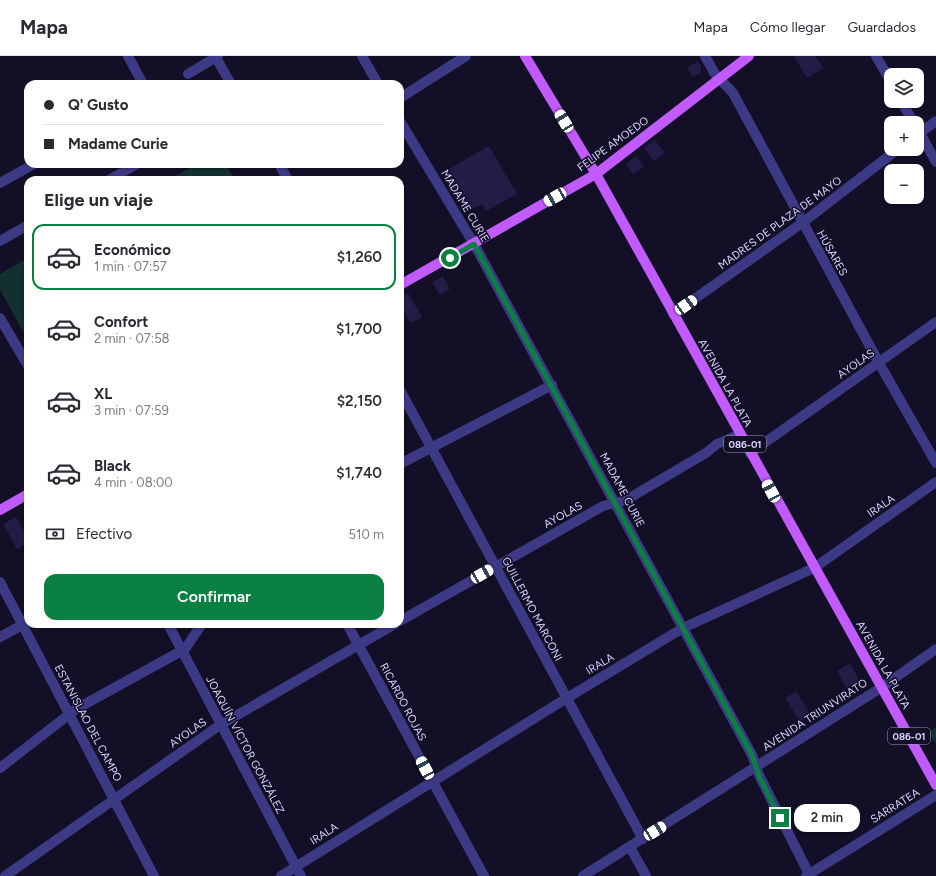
<!DOCTYPE html>
<html lang="es">
<meta charset="utf-8">
<style>
body{margin:0;font-family:Figtree,sans-serif;background:#f2f2f3;color:#2b2b33;height:100vh;display:flex;flex-direction:column;font-size:15px;white-space:nowrap}
*{box-sizing:border-box;margin:0}
p{font-size:13px;color:#7c7c81}
.icon{flex:none;width:22px;height:22px;fill:none;stroke:currentColor;stroke-width:2;stroke-linecap:round;stroke-linejoin:round}
.map{position:relative;flex:1;overflow:hidden}
.details{position:absolute;left:24px;top:120px;width:380px;height:452px;display:flex;flex-direction:column;background:#fff;border-radius:12px;box-shadow:0 1px 3px #0004}
.details>*{flex:none}
.top-card{position:absolute;left:24px;top:24px;width:380px;height:88px;border-radius:12px;box-shadow:0 1px 3px #0004;display:grid;align-content:center;height:88px;padding:0 20px;background:#fff}
.fabs{position:absolute;left:884px;top:12px;display:grid;gap:8px}
.fabs a{display:grid;place-items:center;width:40px;height:40px;border-radius:8px;background:#fff;box-shadow:0 1px 3px #0004;font-size:20px}
.end{position:absolute;width:18px;height:18px;margin:-9px;border:5px solid #0b8043;background:#fff;box-shadow:0 0 0 2px #fff}
.from{border-radius:50%}
.bubble{position:absolute;height:28px;border-radius:12px;background:#fff;box-shadow:0 1px 3px #0004;font-size:13px;font-weight:600;line-height:28px;text-align:center}
.car{position:absolute;width:12px;height:24px;margin:-12px -6px;border-radius:5px;box-shadow:0 0 3px 1px #0007;background:linear-gradient(#fff 24%,#345 0 40%,#fff 0 76%,#345 0 86%,#fff 0)}
.top-card b{display:flex;align-items:center;gap:14px;height:38px;font-size:15px}
.top-card b+b{border-top:1px solid #e1e1e2}
.top-card i{width:10px;height:10px;background:#2b2b33}
ul{padding:0;list-style:none}
li{display:flex;align-items:center;gap:12px;height:66px;margin:0 8px 6px;padding:0 12px;border:2px solid transparent;border-radius:12px}
li div{flex:1}
li b{display:block;font-size:15px}
li em{font-style:normal;font-weight:600}
li.on{border-color:#0b8043}
li>.icon{width:36px;height:36px;stroke-width:1.5}
h2{padding:0 20px;font-size:18px;line-height:48px}
.pay{display:flex;align-items:center;gap:10px;height:44px;padding:0 20px;font-size:15px}
.pay p{margin-inline-start:auto}
.action{display:flex;gap:8px;margin-top:auto;padding:8px 20px}
.action a{flex:1;height:46px;border-radius:12px;background:#0b8043;color:#fff;font-size:16px;font-weight:600;line-height:46px;text-align:center}
header{display:flex;align-items:center;gap:24px;box-sizing:border-box;height:56px;padding:0 20px;background:#fff;border-bottom:1px solid #e1e1e2}
header strong{font-size:19px}
nav{display:flex;gap:22px;margin-inline-start:auto;font-size:14px}
.map>svg:first-child{display:block}
.green{fill:#12302f}
.building{fill:#241b47}
.lines{fill:none;stroke-linecap:round;stroke-linejoin:round}
.minor{stroke:#3d3a85;stroke-width:10}
.major{stroke:#c25bff;stroke-width:10}
.route{stroke:#0b8043;stroke-width:5}
.labels{text-anchor:middle;dominant-baseline:central;stroke-width:3;stroke-linejoin:round;paint-order:stroke}
.shield{fill:#130f26;stroke:#9e99be;stroke-width:1}
.shield-label{font-size:10px;font-weight:bold;fill:#d9d4ff}
.street-label{font-size:11px;fill:#d9d4ff;stroke:#130f26}
</style>
<header>
<strong>Mapa</strong>
<nav><a>Mapa</a><a>Cómo llegar</a><a>Guardados</a></nav>
</header>
<div class="map">
<svg width="936" height="820" viewBox="0 0 936 820">
<rect width="100%" height="100%" fill="#130f26"/>
<g class="green">
<polygon points="197,108 226,108 235,124 168,124"/>
<polygon points="28,202 28,284 0,234 0,218"/>
<polygon points="936,671 936,688 928,676"/>
</g>
<g class="building">
<polygon points="794,0 815,0 824,12 807,22"/>
<polygon points="698,5 701,10 701,16 693,21 687,12"/>
<polygon points="655,84 665,97 654,105 644,92"/>
<polygon points="489,90 517,138 486,155 482,148 470,154 463,143 459,146 442,117"/>
<polygon points="636,100 644,111 633,118 626,108"/>
<polygon points="443,220 450,233 440,239 432,226"/>
<polygon points="408,237 422,261 411,267 404,256 400,258 400,241"/>
<polygon points="16,461 28,482 28,487 17,493 3,468"/>
<polygon points="850,607 861,628 848,635 837,615"/>
<polygon points="796,635 811,659 800,666 785,642"/>
</g>
<g class="lines">
<g class="minor">
<polyline points="128,0 143,28"/>
<polyline points="215,0 231,28"/>
<polyline points="362,0 378,28"/>
<polyline points="705,0 715,18 733,37 879,307 936,407"/>
<polyline points="876,0 891,26"/>
<polyline points="188,18 218,0"/>
<polyline points="400,42 466,0"/>
<polyline points="901,45 914,67"/>
<polyline points="400,65 474,188 752,699 759,719 810,820"/>
<polyline points="917,72 936,106"/>
<polyline points="917,79 936,65"/>
<polyline points="279,108 288,124"/>
<polyline points="109,124 137,108"/>
<polyline points="0,127 34,108"/>
<polyline points="0,185 28,169"/>
<polyline points="673,258 802,167 898,93"/>
<polyline points="0,262 28,310"/>
<polyline points="400,334 643,783"/>
<polyline points="750,397 936,266"/>
<polyline points="400,408 552,329"/>
<polyline points="0,526 154,820"/>
<polyline points="400,565 603,450 626,444 706,397 717,388 740,378"/>
<polyline points="168,568 301,820"/>
<polyline points="347,568 484,820"/>
<polyline points="0,581 28,566"/>
<polyline points="0,712 76,653 185,593 202,568"/>
<polyline points="630,791 646,820"/>
<polyline points="5,820 220,669 395,568"/>
<polyline points="281,820 567,642 683,572 814,512 936,426"/>
<polyline points="583,820 882,631 936,593"/>
<polyline points="806,820 936,739"/>
</g>
<g class="major">
<polyline points="525,0 596,118 936,729"/>
<polyline points="400,229 596,118 749,0"/>
<polyline points="0,454 28,438"/>
</g>
</g>
<g class="lines">
<polyline class="route" points="450,202 474,188 752,699 759,720 780,762"/>
</g>
<g class="labels">
<g class="shield">
<rect x="724" y="380" width="42" height="16" rx="3"/>
<rect x="888" y="672" width="42" height="16" rx="3"/>
</g>
<g class="shield-label">
<text x="745" y="388">086-01</text>
<text x="909" y="680">086-01</text>
</g>
<g class="street-label">
<text transform="translate(613 88) rotate(-36)">FELIPE AMOEDO</text>
<text transform="translate(465 150) rotate(59)">MADAME CURIE</text>
<text transform="translate(780 167) rotate(-36)">MADRES DE PLAZA DE MAYO</text>
<text transform="translate(832 197) rotate(61)">HÚSARES</text>
<text transform="translate(856 308) rotate(-35)">AYOLAS</text>
<text transform="translate(725 327) rotate(61)">AVENIDA LA PLATA</text>
<text transform="translate(622 434) rotate(62)">MADAME CURIE</text>
<text transform="translate(881 450) rotate(-35)">IRALA</text>
<text transform="translate(563 459) rotate(-29)">AYOLAS</text>
<text transform="translate(532 553) rotate(62)">GUILLERMO MARCONI</text>
<text transform="translate(600 608) rotate(-31)">IRALA</text>
<text transform="translate(883 609) rotate(61)">AVENIDA LA PLATA</text>
<text transform="translate(403 646) rotate(62)">RICARDO ROJAS</text>
<text transform="translate(815 659) rotate(-33)">AVENIDA TRIUNVIRATO</text>
<text transform="translate(88 667) rotate(62)">ESTANISLAO DEL CAMPO</text>
<text transform="translate(188 677) rotate(-35)">AYOLAS</text>
<text transform="translate(245 689) rotate(62)">JOAQUÍN VÍCTOR GONZÁLEZ</text>
<text transform="translate(895 750) rotate(-32)">SARRATEA</text>
<text transform="translate(324 778) rotate(-32)">IRALA</text>
</g>
</g>
</svg>
<div class="fabs">
<a><svg class="icon" aria-label="layers" viewBox="0 0 24 24"><path d="M12 4l9 5-9 5-9-5zM3 14l9 5 9-5"/></svg></a>
<a>+</a>
<a>−</a>
</div>
<i class="end from" style="left:450px;top:202px"></i>
<i class="end" style="left:780px;top:762px"></i>
<div class="bubble" style="left:794px;top:748px;width:66px">2 min</div>
<i class="car" style="left:564px;top:65px;rotate:329deg"></i>
<i class="car" style="left:555px;top:141px;rotate:240deg"></i>
<i class="car" style="left:686px;top:249px;rotate:55deg"></i>
<i class="car" style="left:771px;top:435px;rotate:331deg"></i>
<i class="car" style="left:482px;top:518px;rotate:60deg"></i>
<i class="car" style="left:425px;top:712px;rotate:332deg"></i>
<i class="car" style="left:655px;top:775px;rotate:58deg"></i>
<div class="top-card">
<b><i class="from"></i>Q' Gusto</b>
<b><i></i>Madame Curie</b>
</div>
<section class="details">
<h2>Elige un viaje</h2>
<ul>
<li class="on"><svg class="icon" aria-label="car" viewBox="0 0 24 24"><path d="M5 17H2v-5l4-1 3-4h7l3 4 3 1v5h-3M9 17h6M6 11h13"/><circle cx="7" cy="17" r="2"/><circle cx="17" cy="17" r="2"/></svg><div><b>Económico</b><p>1 min · 07:57</p></div><em>$1,260</em></li>
<li><svg class="icon" aria-label="car" viewBox="0 0 24 24"><path d="M5 17H2v-5l4-1 3-4h7l3 4 3 1v5h-3M9 17h6M6 11h13"/><circle cx="7" cy="17" r="2"/><circle cx="17" cy="17" r="2"/></svg><div><b>Confort</b><p>2 min · 07:58</p></div><em>$1,700</em></li>
<li><svg class="icon" aria-label="car" viewBox="0 0 24 24"><path d="M5 17H2v-5l4-1 3-4h7l3 4 3 1v5h-3M9 17h6M6 11h13"/><circle cx="7" cy="17" r="2"/><circle cx="17" cy="17" r="2"/></svg><div><b>XL</b><p>3 min · 07:59</p></div><em>$2,150</em></li>
<li><svg class="icon" aria-label="car" viewBox="0 0 24 24"><path d="M5 17H2v-5l4-1 3-4h7l3 4 3 1v5h-3M9 17h6M6 11h13"/><circle cx="7" cy="17" r="2"/><circle cx="17" cy="17" r="2"/></svg><div><b>Black</b><p>4 min · 08:00</p></div><em>$1,740</em></li>
</ul>
<div class="pay"><svg class="icon" aria-label="cash" viewBox="0 0 24 24"><path d="M3 7h18v10H3z"/><circle cx="12" cy="12" r="2"/></svg>Efectivo<p>510 m</p></div>
<div class="action"><a>Confirmar</a></div>
</section>
</div>
